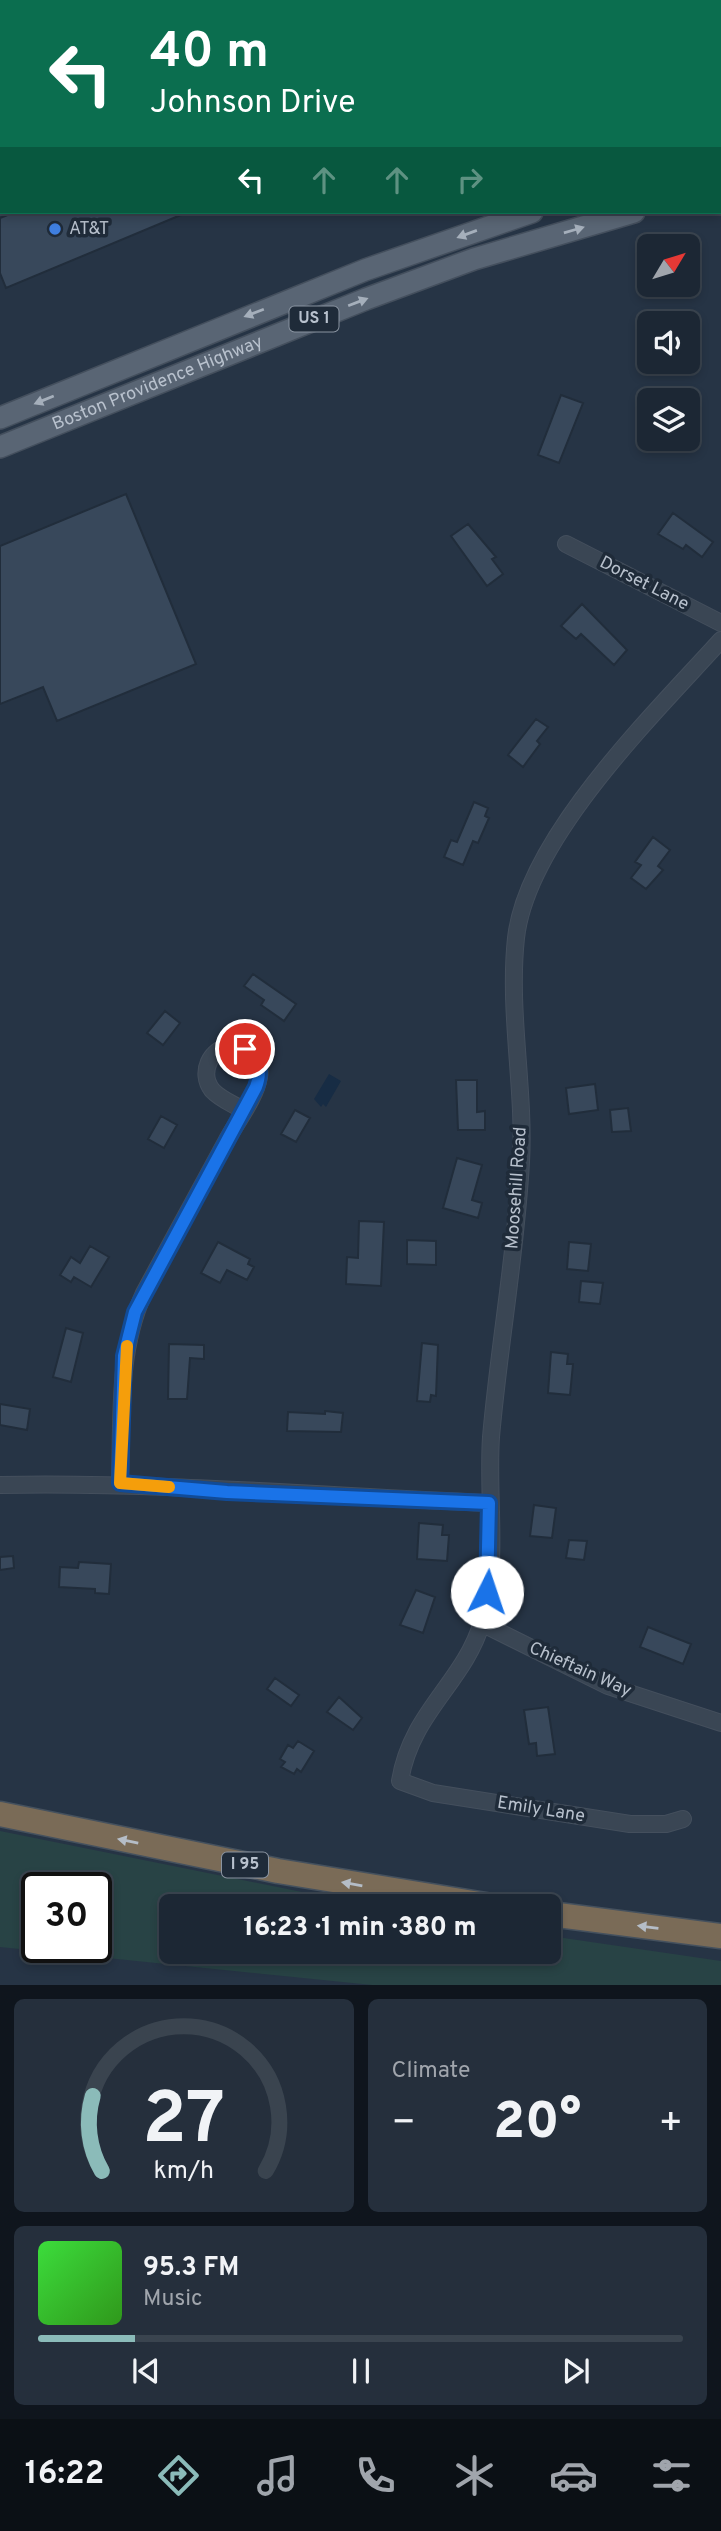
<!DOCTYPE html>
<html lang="en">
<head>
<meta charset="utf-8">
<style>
	body { margin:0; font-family:Overpass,sans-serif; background:#252f3c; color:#f1f3f6; height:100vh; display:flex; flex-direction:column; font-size:26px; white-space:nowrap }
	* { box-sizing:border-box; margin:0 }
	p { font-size:23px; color:#a0a5ac }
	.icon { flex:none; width:38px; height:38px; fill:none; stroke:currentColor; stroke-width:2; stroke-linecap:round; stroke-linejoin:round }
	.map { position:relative; height:1985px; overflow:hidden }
	.sheet { display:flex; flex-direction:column; gap:14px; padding:14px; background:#0f151d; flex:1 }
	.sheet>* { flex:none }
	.top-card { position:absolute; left:0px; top:0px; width:721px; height:214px; box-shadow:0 4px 10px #0003,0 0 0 2px #3a444f; background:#0b6e4f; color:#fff; overflow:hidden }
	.needle { width:46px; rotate:52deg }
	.tools { position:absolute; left:637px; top:234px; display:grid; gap:14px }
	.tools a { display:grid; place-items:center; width:63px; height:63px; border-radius:10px; background:#1c2734; box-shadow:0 4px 10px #0003,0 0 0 2px #3a444f; font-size:35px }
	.speed { position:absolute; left:21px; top:1872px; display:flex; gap:14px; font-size:35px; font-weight:700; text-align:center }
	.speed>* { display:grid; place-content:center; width:91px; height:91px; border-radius:50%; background:#1c2734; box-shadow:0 4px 10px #0003,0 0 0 2px #3a444f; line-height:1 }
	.speed .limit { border:4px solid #111; border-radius:10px; background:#fff; color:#111 }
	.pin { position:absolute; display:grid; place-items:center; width:60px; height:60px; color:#fff; margin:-30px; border:4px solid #fff; border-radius:50%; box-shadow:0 2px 7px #0007 }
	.me { position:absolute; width:77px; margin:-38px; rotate:4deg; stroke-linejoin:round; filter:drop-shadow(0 0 5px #0008) }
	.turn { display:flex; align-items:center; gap:24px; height:147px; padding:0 35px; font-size:32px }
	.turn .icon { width:91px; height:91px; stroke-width:2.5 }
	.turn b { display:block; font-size:49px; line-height:60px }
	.lanes { display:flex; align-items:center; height:66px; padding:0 35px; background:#0003; justify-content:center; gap:35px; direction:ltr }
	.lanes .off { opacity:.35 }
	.big { font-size:52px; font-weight:800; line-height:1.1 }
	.sheet .tile { flex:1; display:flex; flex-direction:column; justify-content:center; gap:10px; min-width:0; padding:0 24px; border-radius:10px; background:#252f3c }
	.sheet .dial { align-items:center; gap:0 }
	.dial svg { height:182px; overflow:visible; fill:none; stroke:#3a444f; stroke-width:7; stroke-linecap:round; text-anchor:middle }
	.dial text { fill:#f1f3f6; stroke:none }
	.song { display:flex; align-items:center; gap:21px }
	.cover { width:84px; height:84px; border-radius:10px; background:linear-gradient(135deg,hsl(120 70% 55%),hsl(110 70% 35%)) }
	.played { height:7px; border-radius:4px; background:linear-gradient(90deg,#8bbbb9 15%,#3a444f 15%) }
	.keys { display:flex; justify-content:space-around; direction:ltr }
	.heat { display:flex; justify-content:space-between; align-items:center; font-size:38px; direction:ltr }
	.sheet .tiles { flex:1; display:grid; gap:14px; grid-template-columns:1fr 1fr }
	.tile:last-child { grid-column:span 2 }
	.trip { position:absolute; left:159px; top:1894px; width:402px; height:70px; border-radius:10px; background:#1c2734; box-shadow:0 4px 10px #0003,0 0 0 2px #3a444f; font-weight:800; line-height:70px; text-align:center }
	.menu { display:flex; height:112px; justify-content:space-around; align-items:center; background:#0b1015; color:#a0a5ac }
	.menu .icon { width:49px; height:49px }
	.menu .active { color:#8bbbb9 }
	.menu b { font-size:32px; color:#f1f3f6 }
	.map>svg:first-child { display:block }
	.green { fill:#284345; fill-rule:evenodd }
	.water { fill:#172c44 }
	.building { fill:#38485b; stroke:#212d3b; stroke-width:2 }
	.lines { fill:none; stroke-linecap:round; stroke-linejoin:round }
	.minor-casing { stroke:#444f5d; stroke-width:18 }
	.major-casing { stroke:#444f5d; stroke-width:24 }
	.highway-casing { stroke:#45515e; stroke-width:27 }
	.minor { stroke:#3a4654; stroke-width:16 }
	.major { stroke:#596574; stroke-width:21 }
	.highway { stroke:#7a6b57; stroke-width:24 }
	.oneway { fill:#a5afbb }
	.oneway2 { fill:#b5bdc7 }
	.route-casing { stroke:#114b97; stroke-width:18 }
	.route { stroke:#1a73e8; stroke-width:12 }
	.slow { stroke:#f59e0b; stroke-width:12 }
	.shop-dot { fill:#3f7fe0; stroke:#1f2b39; stroke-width:2.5 }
	.labels { text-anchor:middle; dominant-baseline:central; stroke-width:7; stroke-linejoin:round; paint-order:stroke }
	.shield { fill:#1f2b39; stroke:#8a94a1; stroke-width:2 }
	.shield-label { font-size:16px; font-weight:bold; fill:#b8c1cd }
	.poi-label { font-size:18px; fill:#b8c1cd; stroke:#1f2b39; text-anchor:start }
	.street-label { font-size:18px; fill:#b8c1cd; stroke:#1f2b39 }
</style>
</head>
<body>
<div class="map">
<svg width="721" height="1985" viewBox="0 0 721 1985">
	<rect width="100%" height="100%" fill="#263445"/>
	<!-- green -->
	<path class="green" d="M0,1831L371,1906H172V1951H550V1936L721,1961V1985H372L0,1947ZM37,1888H96V1948H37Z"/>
	<!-- water -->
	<path class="water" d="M329,1074L341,1081L326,1107L323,1104L321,1107L314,1099Z"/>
	<!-- building -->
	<path class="building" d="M15,212H188L6,288L0,273V218Z
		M561,395L583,403L559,463L538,455Z
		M126,494L196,664L57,721L43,687L0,704V546Z
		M673,513L713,542L702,557L686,545L683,549L658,534Z
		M468,524L496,557L492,559L503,574L487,586L451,536Z
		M582,604L627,650L614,665L581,634L576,639L561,626Z
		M536,719L548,727L537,741L540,744L523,767L508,755Z
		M474,802L488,808L485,816L489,818L478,843L473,841L463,865L444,857L451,840L457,842Z
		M653,837L670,850L658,866L663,870L646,889L631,878L641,865L635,862Z
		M253,974L296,1004L284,1021L261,1005L264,1000L244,986Z
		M165,1011L180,1023L163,1045L147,1033Z
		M456,1080H477V1112L485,1111V1130H458Z
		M595,1084L598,1110L569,1114L566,1088Z
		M628,1108L631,1131L612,1132L610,1110Z
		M295,1110L310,1118L296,1142L281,1134Z
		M161,1116L177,1125L164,1148L148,1139Z
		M457,1158L482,1165L472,1200L482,1203L478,1218L443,1208Z
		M359,1221L384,1222L381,1286L346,1284L347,1257L358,1258Z
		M407,1240L436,1241V1265L407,1264Z
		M218,1242L250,1259L248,1264L254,1267L247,1280L227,1270L220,1283L201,1273Z
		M569,1242L591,1244L588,1271L567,1269Z
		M90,1246L109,1257L91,1287L74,1277L71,1282L60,1275L71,1257L80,1263Z
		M581,1281L603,1283L600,1304L579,1302Z
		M66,1328L83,1333L71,1382L53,1377Z
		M422,1343L438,1345L436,1396L431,1395L430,1402L417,1401Z
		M169,1344L204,1345V1359L190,1358L187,1399H168Z
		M551,1352L568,1354L567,1364H573L570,1395L548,1393Z
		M0,1404L30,1409L27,1430L0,1425Z
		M325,1411L343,1413L341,1432L287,1431L288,1412L325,1414Z
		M534,1505L556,1508L552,1538L530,1536Z
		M419,1523L443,1525L442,1535H449L447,1561L417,1559Z
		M569,1540L587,1541L584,1560L566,1558Z
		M13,1556L14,1568L0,1570V1557Z
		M79,1562L111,1564L109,1594L95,1593V1589L59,1587L60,1567L78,1568Z
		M416,1590L435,1597L423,1633L400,1625Z
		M648,1627L691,1644L683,1664L640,1647Z
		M275,1678L299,1695L291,1706L267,1689Z
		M339,1697L362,1718L353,1730L327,1712Z
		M548,1707L555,1754L537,1756L536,1743L529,1744L524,1710Z
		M298,1741L314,1751L301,1772L297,1769L294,1774L281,1767L285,1762L280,1759L288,1745L293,1748Z"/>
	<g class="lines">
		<defs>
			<path id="minor" d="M183,0L188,2
				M538,2L551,0
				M566,544L721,623
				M120,1483C122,1419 117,1352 144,1293C172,1241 200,1190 228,1138C238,1120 256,1097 259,1077C262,1060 247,1044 231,1046C210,1048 199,1073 212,1090C220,1099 233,1104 243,1110
				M0,1485C163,1482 326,1496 489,1503
				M481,1623L608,1686L721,1723
				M683,1819L666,1824H630L433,1793L400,1781C411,1712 464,1683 482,1622C499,1563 487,1497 491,1437C499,1345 516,1254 521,1162C525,1088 508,1012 516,938C527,838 654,714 721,640"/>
			<g id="major">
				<path d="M719,160L721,159"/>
				<path d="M719,188H721"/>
				<path d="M0,418L365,270L532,212"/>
				<path id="s1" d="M0,447L366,299L474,259L634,212"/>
			</g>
			<path id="highway" d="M0,1814L278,1871L492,1906
				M550,1914L721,1936"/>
		</defs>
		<!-- minor casing -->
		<use href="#minor" class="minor-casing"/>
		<!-- major casing -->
		<use href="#major" class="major-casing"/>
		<!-- highway casing -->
		<use href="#highway" class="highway-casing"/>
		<!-- minor -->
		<use href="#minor" class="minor"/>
		<!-- major -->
		<use href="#major" class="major"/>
		<!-- highway -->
		<use href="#highway" class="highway"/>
	</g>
	<!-- one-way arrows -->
	<defs><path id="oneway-solid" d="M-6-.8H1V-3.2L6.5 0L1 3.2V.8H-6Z" transform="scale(1.75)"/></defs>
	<g class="oneway">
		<use href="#oneway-solid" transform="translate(574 230) rotate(-16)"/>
		<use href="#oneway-solid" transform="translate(467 234) rotate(160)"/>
		<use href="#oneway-solid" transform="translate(358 302) rotate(-21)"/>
		<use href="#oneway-solid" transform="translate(254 313) rotate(159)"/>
		<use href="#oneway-solid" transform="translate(44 400) rotate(158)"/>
	</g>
	<g class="oneway2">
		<use href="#oneway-solid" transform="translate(128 1841) rotate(-168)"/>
		<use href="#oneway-solid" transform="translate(352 1884) rotate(-170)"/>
		<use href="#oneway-solid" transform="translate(648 1927) rotate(-173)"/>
	</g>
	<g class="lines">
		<defs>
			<path id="route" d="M245,1049C259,1059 262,1071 256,1087L135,1312L124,1356L120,1483L227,1492L489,1503L487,1592"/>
		</defs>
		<!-- route casing -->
		<use href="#route" class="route-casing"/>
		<!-- route -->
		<use href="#route" class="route"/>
		<!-- slow -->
		<path class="slow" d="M127,1346L120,1483L169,1487"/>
	</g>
	<!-- markers -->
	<circle class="shop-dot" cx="55" cy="229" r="7"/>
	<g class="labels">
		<!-- shield labels -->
		<g class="shield">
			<rect x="289.5" y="306.5" width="49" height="25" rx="5"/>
			<rect x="222" y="1852.5" width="46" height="25" rx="5"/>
		</g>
		<g class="shield-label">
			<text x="314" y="319">US 1</text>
			<text x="245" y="1865">I 95</text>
		</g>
		<!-- poi labels -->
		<g class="poi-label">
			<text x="69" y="229">AT&amp;T</text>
		</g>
		<!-- street labels -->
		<g class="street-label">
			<text stroke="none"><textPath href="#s1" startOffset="170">Boston Providence Highway</textPath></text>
			<text transform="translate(644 584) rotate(27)">Dorset Lane</text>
			<text transform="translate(517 1188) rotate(-86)">Moosehill Road</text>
			<text transform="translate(580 1670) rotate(24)">Chieftain Way</text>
			<text transform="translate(541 1810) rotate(9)">Emily Lane</text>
		</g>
	</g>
</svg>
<div class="tools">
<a><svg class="needle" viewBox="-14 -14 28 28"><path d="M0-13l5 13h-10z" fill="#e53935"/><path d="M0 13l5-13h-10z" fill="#a0a5ac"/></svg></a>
<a><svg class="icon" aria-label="sound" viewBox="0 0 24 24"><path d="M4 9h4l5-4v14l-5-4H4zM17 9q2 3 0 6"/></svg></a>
<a><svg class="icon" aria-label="layers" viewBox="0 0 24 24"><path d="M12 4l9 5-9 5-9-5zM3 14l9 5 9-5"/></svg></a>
</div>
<div class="speed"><div class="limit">30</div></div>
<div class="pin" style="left:245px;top:1049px;background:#d93025"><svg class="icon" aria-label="arrive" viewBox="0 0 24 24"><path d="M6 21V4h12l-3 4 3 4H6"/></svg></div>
<svg class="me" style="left:487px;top:1592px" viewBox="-20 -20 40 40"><circle r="19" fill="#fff"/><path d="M0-13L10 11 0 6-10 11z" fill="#1a73e8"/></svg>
<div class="trip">16:23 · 1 min · 380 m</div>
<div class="top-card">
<div class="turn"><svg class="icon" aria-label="left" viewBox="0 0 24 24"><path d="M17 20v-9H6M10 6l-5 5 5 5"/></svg><div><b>40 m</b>Johnson Drive</div></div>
<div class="lanes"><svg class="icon" aria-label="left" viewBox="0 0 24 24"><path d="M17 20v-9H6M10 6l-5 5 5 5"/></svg><svg class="icon off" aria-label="ahead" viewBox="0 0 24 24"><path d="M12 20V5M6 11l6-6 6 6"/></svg><svg class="icon off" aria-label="ahead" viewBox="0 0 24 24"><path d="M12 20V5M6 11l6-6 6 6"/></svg><svg class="icon off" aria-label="right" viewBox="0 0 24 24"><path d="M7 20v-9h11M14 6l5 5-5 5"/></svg></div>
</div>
</div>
<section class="sheet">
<div class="tiles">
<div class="tile dial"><svg viewBox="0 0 100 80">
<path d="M14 69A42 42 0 1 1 86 69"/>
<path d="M14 69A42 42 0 0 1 10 36" stroke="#8bbbb9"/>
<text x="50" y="56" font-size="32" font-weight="700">27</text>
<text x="50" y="72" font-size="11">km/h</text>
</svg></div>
<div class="tile"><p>Climate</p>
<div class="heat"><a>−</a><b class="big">20°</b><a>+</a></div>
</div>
<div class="tile">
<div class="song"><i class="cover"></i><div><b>95.3 FM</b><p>Music</p></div></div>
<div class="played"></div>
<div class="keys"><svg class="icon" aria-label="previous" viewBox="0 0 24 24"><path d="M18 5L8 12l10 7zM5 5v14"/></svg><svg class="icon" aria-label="pause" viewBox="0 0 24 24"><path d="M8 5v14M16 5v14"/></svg><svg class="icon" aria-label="next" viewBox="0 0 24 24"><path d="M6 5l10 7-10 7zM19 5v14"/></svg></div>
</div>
</div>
</section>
<nav class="menu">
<b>16:22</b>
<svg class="icon active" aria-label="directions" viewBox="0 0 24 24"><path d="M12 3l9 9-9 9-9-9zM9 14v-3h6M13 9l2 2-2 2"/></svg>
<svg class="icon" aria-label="music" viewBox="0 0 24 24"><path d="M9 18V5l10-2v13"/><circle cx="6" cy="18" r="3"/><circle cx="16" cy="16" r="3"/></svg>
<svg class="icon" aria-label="phone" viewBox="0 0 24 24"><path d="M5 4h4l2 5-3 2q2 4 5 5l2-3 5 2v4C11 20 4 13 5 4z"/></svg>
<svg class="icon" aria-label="climate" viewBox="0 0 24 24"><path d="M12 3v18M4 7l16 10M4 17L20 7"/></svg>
<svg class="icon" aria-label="car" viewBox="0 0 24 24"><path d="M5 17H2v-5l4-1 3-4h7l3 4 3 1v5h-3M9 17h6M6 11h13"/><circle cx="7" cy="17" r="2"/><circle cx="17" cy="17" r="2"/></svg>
<svg class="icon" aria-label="filters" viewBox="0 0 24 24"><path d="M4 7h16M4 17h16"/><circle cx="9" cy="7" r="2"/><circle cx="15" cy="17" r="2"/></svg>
</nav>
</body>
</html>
